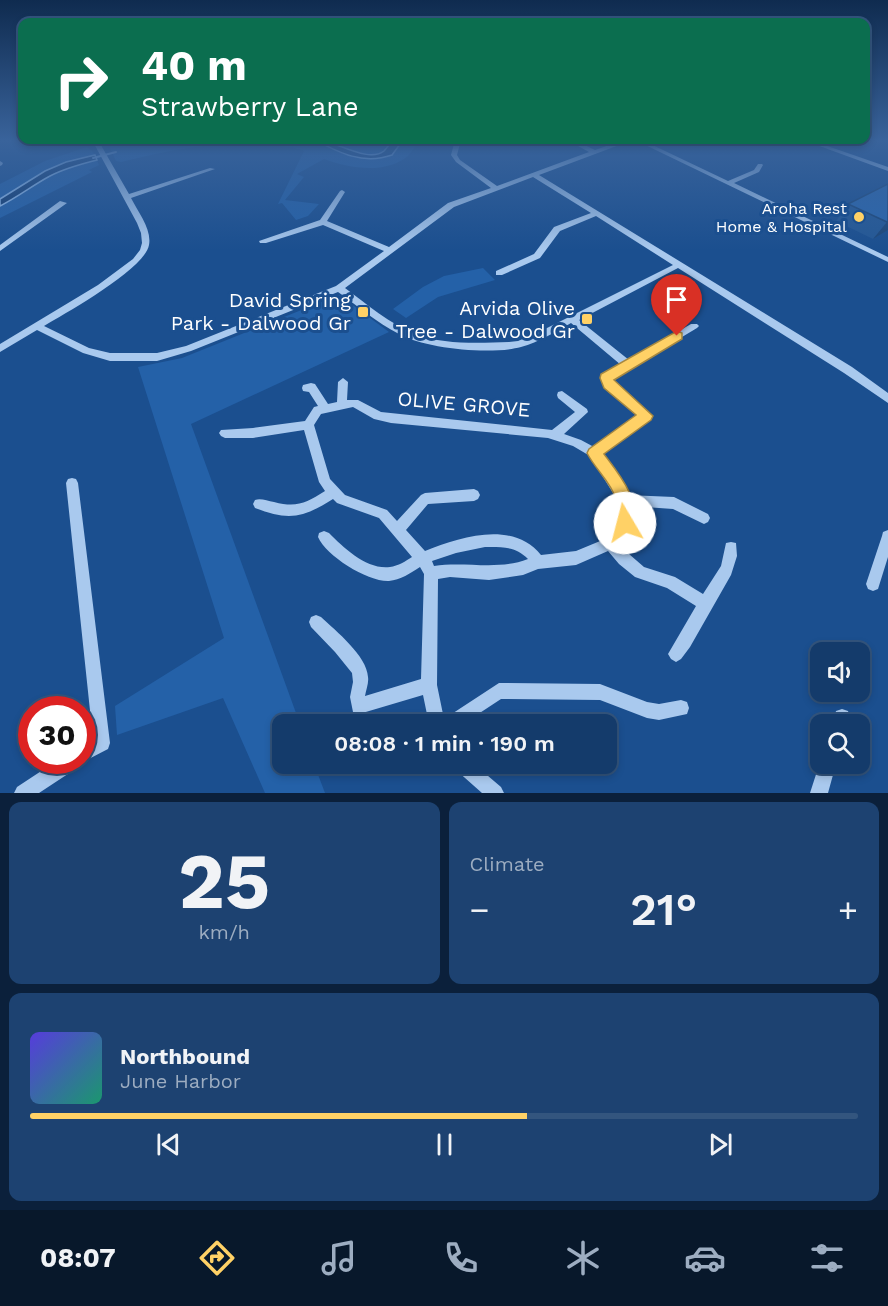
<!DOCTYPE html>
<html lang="en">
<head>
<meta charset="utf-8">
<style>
	body { margin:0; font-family:"Work Sans",sans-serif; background:#1d4271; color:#f1f3f6; height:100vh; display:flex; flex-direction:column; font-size:22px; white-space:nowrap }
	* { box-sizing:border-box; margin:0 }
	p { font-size:20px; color:#9dadc1 }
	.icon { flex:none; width:33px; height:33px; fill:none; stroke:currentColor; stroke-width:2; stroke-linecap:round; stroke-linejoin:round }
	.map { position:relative; height:793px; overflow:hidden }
	.sheet { display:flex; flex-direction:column; gap:9px; padding:9px; background:#0b203b; flex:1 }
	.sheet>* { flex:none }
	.guide { position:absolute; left:18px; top:18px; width:852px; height:126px; border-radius:12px; box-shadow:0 3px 9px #0003,0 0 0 2px #33557e; background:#0b6e4f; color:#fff; overflow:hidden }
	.fabs { position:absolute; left:810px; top:642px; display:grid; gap:12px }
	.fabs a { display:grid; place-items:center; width:60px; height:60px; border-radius:12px; background:#143b6b; box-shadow:0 3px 9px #0003,0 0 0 2px #33557e; font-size:30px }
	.speed { position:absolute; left:18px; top:696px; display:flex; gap:12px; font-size:30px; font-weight:700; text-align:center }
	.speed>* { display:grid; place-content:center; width:78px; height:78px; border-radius:50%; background:#143b6b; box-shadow:0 3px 9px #0003,0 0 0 2px #33557e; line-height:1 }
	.speed .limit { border:9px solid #d22; background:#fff; color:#111 }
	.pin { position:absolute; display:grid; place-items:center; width:51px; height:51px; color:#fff; margin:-62px -26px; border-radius:50% 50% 50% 0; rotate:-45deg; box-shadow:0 0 6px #0007 }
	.pin .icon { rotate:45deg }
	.me { position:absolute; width:66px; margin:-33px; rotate:352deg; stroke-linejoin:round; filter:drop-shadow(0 0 4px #0008) }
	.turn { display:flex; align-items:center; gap:21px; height:126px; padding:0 24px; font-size:27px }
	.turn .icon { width:78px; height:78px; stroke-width:2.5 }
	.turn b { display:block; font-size:42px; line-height:51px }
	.big { font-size:45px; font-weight:600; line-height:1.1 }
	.sheet .widget { flex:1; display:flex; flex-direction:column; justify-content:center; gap:9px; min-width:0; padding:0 21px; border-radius:12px; background:#1d4271 }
	.sheet .dial { align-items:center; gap:0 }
	.dial b { font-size:78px; line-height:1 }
	.song { display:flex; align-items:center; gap:18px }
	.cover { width:72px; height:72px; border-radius:9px; background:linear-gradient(135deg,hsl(250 70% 55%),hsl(160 70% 35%)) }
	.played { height:6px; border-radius:3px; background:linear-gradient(90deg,#ffd166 60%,#33557e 60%) }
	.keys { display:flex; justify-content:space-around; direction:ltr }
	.heat { display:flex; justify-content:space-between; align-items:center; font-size:33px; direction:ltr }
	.sheet .tiles { flex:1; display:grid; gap:9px; grid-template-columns:1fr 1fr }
	.widget:last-child { grid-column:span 2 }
	.trip { position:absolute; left:272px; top:714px; width:345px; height:60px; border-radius:12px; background:#143b6b; box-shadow:0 3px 9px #0003,0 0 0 2px #33557e; font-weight:600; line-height:60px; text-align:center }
	.menu { display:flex; height:96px; justify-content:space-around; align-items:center; background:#08182b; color:#9dadc1 }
	.menu .icon { width:42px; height:42px }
	.menu .on { color:#ffd166 }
	.menu b { font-size:27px; color:#f1f3f6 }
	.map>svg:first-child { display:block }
	.green { fill:#2461a8 }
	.water { fill:#123a6d; stroke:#9cc4f0; stroke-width:1.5 }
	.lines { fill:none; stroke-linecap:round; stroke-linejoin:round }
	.stream { stroke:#9cc4f0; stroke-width:2 }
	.minor { fill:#a9c9ee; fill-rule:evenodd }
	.wall { fill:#245895 }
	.shaded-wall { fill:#1d4779 }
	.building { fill:#2a66ad; stroke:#1d4779; stroke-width:1.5 }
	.route { fill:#ffd166; stroke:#a68842; stroke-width:1.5 }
	.poi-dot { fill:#ffd166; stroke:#1b4f8f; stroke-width:2 }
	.labels { text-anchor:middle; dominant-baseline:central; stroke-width:6; stroke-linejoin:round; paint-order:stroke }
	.far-poi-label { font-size:16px; fill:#fff; stroke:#1b4f8f; text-anchor:end }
	.poi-label { font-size:20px; fill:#fff; stroke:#1b4f8f; text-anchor:end }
	.street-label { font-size:20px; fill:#fff; stroke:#1b4f8f }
</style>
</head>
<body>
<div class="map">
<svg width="888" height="793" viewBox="0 0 888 793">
	<rect width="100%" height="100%" fill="#1b4f8f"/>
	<!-- green -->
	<path class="green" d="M129,140H419C416,144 412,152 408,156C385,175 348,168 324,159L297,174L304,177L285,200L319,204L308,216L296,220L282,203L278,204L304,151C292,146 280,146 267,145C216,140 170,150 121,162L116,161L110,148L111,144Z
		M87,147L93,152L99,165L89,170L92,172L0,218V184L45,161Z
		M483,268L495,280L438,297L406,318L393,309L423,287L444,276Z
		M339,295L389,332L191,424L300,724H282V764H314L325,793H265L223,698L117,735L115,706L224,638L138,367L182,358Z"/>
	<!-- water -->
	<path class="water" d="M315,140C334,139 367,164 384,151C387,148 390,143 393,140H403L392,155C363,165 340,153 315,140Z
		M95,155L97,160C81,164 65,168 50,176C33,185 18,197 0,206V199L45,171L66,162Z"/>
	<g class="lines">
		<!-- stream -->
		<path class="stream" d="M93,158L116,152"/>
		<!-- minor -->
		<path class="minor" d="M92,140H98L129,194L210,168L215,169L131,198C138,212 152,229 149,245C145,269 66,313 44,326L89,348L110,353H157L186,346L336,286L384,251L323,225L266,243H260L259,241L320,220L340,191L342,190L345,192L327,221L389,247L448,203L491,188L456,162L451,155L455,140H461L457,155L460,160L497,186L589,152L567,140H574L595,150L624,140H631L630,141L539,175L852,367L888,393V403L844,373L678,268L579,320L629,360L691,324H697L699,326L697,328L612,379L651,416L650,419L601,454L627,495L674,497L708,514L710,518L708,522L704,524L673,509L631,506C633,521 629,533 619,543L629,554L644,567L675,577L703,594L721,566L726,543L731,542L736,543L737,556L731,575L690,647L681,659L676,662L671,659L668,654L696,606L667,588L635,577L619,564L608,551L576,565L538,569L523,575L489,580L450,577L438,579L437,685L444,719L499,683L600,684L647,702L659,704L681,700L687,702L689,708L687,714L659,720L647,718L600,700L501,699L463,724H429L423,695L359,714L353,712L350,697L353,682L352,673L335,652L311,627L309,622L311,617L316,615L321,617C336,631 367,656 368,677C369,683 366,690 365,696L421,679L424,574L420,567C411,573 400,580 389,581C368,582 326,556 318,537L319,533L324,531L329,533C344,548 367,570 390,567C398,566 406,561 412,557L379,518L337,503L333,499C303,518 289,521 255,508L253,504L255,500C261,498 267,501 274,502C297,508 306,503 325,491L319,482L304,430L253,438H225L221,436L219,433L221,430L253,428L305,421L314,407L318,406L309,392L303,391L302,388L303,385L311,383L315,384L328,404L337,402L338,382L343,378L348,382L347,400H358L381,412L552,430L575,412L558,398L557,395L558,392L562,391L587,409L588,412L564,434L581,440L594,447L638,416L605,387L601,378L602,375L621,365L571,323C555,332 539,342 521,347C491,355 426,349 399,334C377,323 358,306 338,292L191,351L157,361H110L83,353L37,330L0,352V344L98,285L133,259L140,250L142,243L141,233L137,223ZM533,177L591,213L554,227L534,254L496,271V275H502L540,258L560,231L596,216L673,265L539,332L518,341L509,342C480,343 443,345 416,334C389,324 367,304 345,288L454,207ZM353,407L374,419L391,423L548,438L573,446L590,456L618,501L620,517L616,528L605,539L576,551L541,555C513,520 460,537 425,551L406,530L428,504L474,501L478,499L480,495L478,491L474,489L425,493L421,495L397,521L387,510L345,495L330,479L314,425L321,414ZM485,547C501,547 516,546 528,559C498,571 465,561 434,566L432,561L456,553Z
			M635,140H642L728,181L754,170L758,164H762L763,165L759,172L734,183L888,257V262Z
			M803,140H810L888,167V171Z
			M0,161L3,163L2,165L0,166Z
			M60,201L67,203L0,251V245Z
			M72,478L76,479L78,483L110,743L108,749L81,763L80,766L39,793H14L17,787L58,760H82V745L93,739L66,483L68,479Z
			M888,530V557L878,589L873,591L868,589L866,584L882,536L883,532Z
			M842,709L848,711L850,717L848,724H832L836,711Z
			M820,762V764H836L828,793H810Z
			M454,764H474L501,787L504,793H482L456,770Z"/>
	</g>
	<!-- wall -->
	<path class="wall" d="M888,184V230L873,239L836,221L848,204Z"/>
	<!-- shaded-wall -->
	<path class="shaded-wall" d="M888,221V230L873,239L887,222Z"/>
	<!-- building -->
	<path class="building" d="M888,184V221L887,222L848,204Z"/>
	<!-- sky -->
	<linearGradient id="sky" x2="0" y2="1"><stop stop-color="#0f2b4f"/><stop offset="0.56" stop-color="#39639b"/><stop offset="1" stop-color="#39639b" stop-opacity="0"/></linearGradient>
	<rect width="888" height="250" fill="url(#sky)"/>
	<!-- route -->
	<path class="route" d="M677,331L682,333V339L614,380L653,416L651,420L604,454C619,474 643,502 631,529L625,531L620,529C615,519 619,509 616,499C611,482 595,469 587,453L589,449L636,415L604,388L600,378L601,374Z"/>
	<!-- markers -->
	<g class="poi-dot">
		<circle cx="859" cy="217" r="6"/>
		<rect x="357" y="306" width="12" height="12" rx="3"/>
		<rect x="581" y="313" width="12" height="12" rx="3"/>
	</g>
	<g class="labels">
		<!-- far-poi labels -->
		<g class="far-poi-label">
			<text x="847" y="208">Aroha Rest<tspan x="847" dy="18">Home &amp; Hospital</tspan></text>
		</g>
		<!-- poi labels -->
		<g class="poi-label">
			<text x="351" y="300">David Spring<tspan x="351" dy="23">Park - Dalwood Gr</tspan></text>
			<text x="575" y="308">Arvida Olive<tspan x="575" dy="23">Tree - Dalwood Gr</tspan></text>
		</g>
		<!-- street labels -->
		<g class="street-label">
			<text transform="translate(464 404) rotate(5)">OLIVE GROVE</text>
		</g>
	</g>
</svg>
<div class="fabs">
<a><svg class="icon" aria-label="sound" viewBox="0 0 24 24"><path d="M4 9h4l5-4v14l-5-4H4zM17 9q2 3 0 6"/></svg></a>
<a><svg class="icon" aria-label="search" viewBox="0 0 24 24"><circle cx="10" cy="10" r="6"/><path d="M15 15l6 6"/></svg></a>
</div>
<div class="speed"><div class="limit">30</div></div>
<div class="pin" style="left:677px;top:336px;background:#d93025"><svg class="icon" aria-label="arrive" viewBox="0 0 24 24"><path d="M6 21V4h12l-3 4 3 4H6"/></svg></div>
<svg class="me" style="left:625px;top:523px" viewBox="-20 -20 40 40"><circle r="19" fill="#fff"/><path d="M0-13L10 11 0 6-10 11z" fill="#ffd166"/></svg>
<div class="trip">08:08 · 1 min · 190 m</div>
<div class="guide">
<div class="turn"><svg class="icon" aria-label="right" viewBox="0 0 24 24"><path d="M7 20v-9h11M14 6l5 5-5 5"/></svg><div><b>40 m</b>Strawberry Lane</div></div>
</div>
</div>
<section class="sheet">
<div class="tiles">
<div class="widget dial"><b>25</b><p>km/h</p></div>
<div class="widget"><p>Climate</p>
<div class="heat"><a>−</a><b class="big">21°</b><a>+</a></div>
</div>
<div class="widget">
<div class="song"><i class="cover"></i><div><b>Northbound</b><p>June Harbor</p></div></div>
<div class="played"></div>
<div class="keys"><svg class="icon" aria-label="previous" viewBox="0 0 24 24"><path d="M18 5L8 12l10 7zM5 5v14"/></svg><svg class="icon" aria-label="pause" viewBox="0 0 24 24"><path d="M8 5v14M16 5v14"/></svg><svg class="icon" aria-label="next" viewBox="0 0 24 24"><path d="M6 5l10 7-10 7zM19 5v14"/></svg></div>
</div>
</div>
</section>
<nav class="menu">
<b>08:07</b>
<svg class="icon on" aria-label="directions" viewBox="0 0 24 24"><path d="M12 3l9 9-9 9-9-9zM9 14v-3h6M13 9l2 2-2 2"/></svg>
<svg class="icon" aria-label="music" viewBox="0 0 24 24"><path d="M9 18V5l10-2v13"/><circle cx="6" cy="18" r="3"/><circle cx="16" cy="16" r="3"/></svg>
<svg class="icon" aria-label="phone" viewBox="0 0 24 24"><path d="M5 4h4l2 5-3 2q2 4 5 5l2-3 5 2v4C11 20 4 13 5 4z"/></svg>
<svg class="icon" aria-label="climate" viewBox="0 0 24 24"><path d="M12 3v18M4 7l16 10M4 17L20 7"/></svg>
<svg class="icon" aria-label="car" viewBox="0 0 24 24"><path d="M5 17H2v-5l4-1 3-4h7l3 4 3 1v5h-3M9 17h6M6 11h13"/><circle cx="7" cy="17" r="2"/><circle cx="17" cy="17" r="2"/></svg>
<svg class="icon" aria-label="filters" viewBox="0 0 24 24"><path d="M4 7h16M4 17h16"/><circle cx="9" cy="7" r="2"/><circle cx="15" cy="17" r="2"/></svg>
</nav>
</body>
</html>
